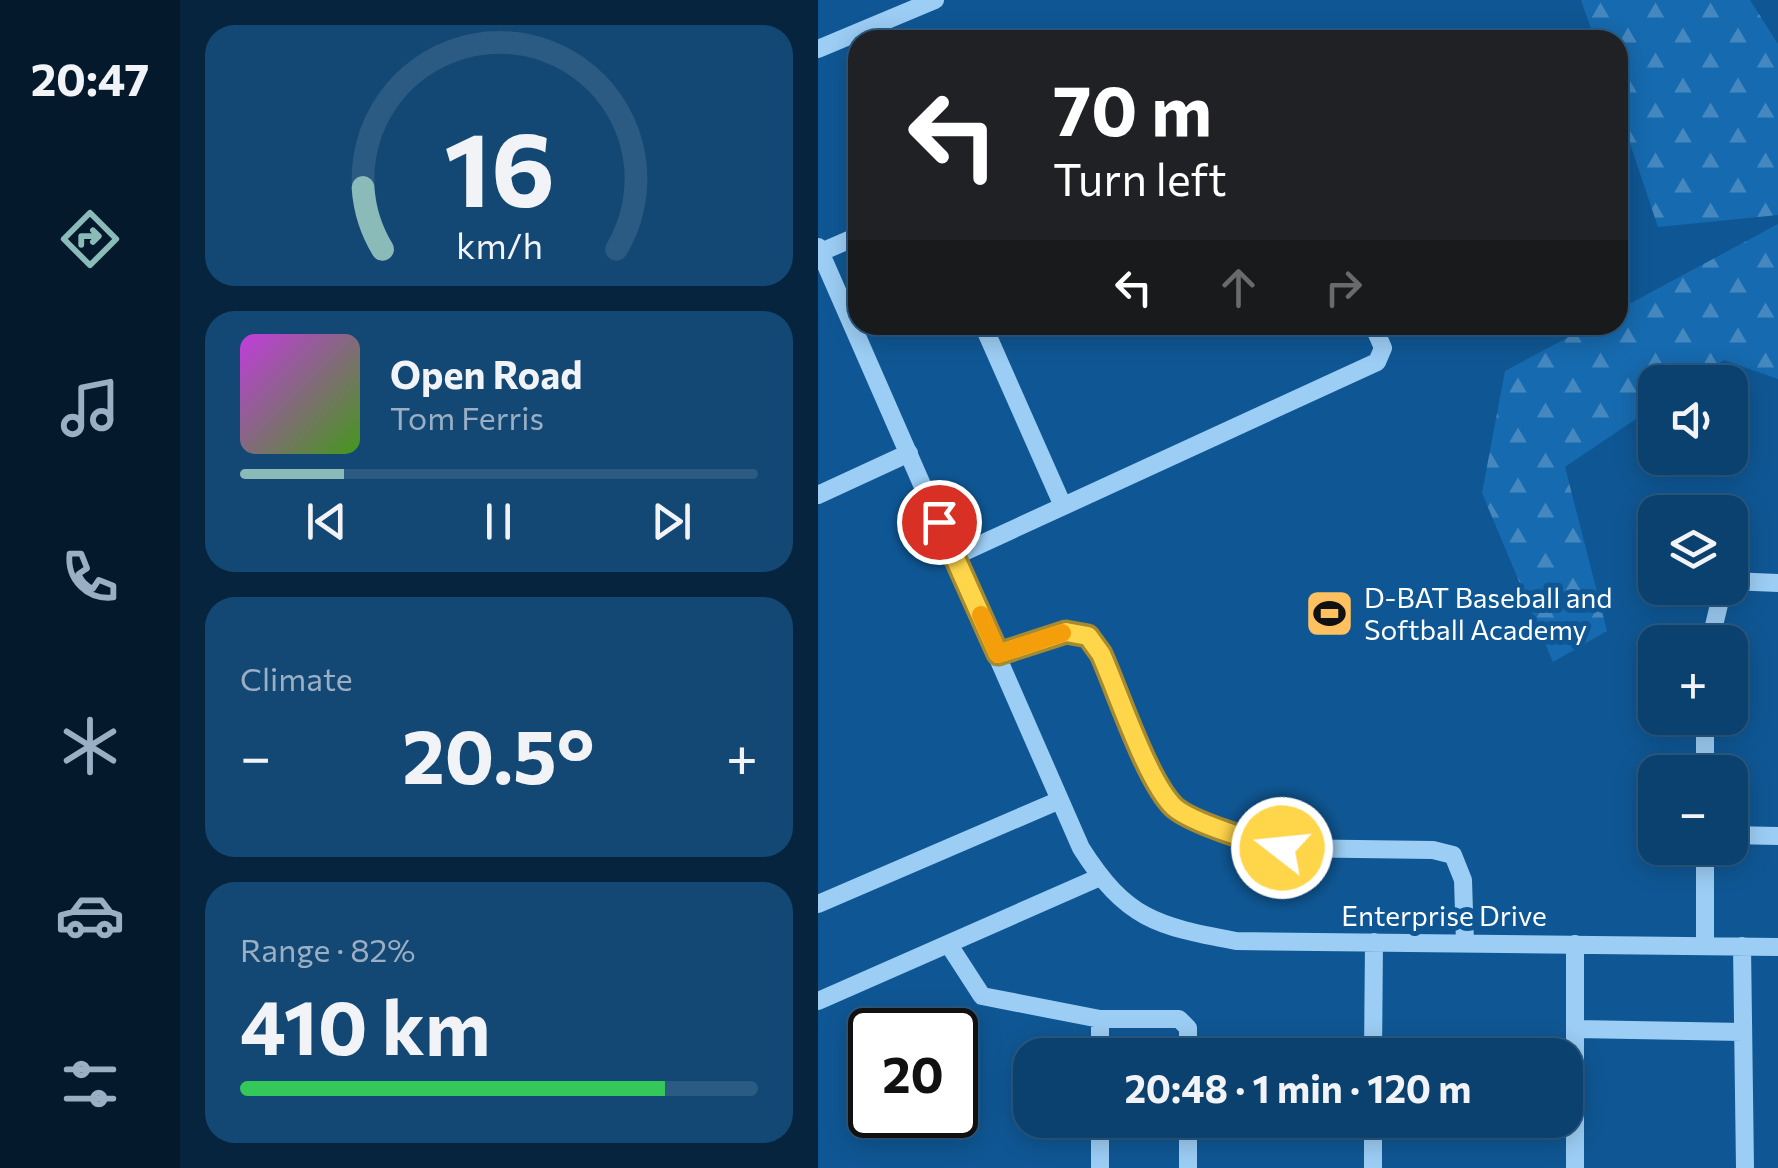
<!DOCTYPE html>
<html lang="en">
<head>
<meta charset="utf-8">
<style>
	body { margin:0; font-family:Commissioner,sans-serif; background:#144874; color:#f1f3f6; height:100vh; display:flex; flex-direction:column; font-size:38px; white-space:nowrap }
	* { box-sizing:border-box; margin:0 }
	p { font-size:32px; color:#9aafc3 }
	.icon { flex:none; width:55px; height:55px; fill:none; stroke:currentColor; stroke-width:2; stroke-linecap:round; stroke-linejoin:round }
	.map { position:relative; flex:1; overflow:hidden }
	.details { display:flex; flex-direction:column; gap:25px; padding:25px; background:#06243d; width:638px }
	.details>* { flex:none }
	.top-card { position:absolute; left:30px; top:30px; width:780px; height:305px; border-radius:30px; box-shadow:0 5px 25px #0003,0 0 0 2px #2b5a82; background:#202124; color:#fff; overflow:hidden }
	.controls { position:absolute; left:820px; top:365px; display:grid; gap:20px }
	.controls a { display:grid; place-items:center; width:110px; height:110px; border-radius:20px; background:#0b416f; box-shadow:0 5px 25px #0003,0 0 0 2px #2b5a82; font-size:50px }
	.speed { position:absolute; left:30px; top:1008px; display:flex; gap:20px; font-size:50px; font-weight:700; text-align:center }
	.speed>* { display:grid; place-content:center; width:130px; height:130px; border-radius:50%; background:#0b416f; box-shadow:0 5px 25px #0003,0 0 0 2px #2b5a82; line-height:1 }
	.speed .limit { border:5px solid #111; border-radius:15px; background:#fff; color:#111 }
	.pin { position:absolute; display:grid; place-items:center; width:85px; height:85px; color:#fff; margin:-42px; border:5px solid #fff; border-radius:50%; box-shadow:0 2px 10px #0007 }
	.me { position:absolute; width:110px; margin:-55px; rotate:286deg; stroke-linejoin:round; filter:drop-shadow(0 0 8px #0008) }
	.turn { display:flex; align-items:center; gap:35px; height:210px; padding:0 40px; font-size:45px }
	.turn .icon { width:130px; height:130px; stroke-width:2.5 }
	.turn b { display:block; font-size:70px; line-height:85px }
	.lanes { display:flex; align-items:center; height:95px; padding:0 40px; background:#0003; justify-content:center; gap:50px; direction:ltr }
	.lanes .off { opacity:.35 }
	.big { font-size:75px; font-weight:700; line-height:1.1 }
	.details .widget { flex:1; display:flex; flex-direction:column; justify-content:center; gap:15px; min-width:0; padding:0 35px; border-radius:30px; background:#144874 }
	.details .dial { align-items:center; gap:0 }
	.dial svg { height:260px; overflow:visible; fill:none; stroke:#2b5a82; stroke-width:7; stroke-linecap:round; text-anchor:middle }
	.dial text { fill:#f1f3f6; stroke:none }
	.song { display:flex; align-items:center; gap:30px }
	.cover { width:120px; height:120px; border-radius:15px; background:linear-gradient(135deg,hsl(290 70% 55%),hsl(100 70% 35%)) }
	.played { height:10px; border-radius:5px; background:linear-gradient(90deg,#8bbbb9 20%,#2b5a82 20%) }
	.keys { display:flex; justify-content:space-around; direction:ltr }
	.heat { display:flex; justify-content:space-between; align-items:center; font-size:55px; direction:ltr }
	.charge { height:15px; border-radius:8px; background:linear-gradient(90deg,#34c759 82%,#2b5a82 0) }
	.trip { position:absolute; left:195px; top:1038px; width:570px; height:100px; border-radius:30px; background:#0b416f; box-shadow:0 5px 25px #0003,0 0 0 2px #2b5a82; font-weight:700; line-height:100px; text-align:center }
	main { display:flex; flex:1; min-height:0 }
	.tabs { display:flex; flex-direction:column; width:180px; justify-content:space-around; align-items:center; background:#041a2c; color:#9aafc3 }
	.tabs .icon { width:70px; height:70px }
	.tabs .selected { color:#8bbbb9 }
	.tabs b { font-size:45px; color:#f1f3f6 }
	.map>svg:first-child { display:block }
	.forest { fill:url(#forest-firs) }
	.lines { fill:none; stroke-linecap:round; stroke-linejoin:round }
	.minor { stroke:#9ccdf4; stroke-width:18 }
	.route-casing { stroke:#a68a30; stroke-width:25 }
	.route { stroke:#ffd54a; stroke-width:18 }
	.slow { stroke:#f59e0b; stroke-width:18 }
	.labels { text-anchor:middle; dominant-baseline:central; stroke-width:10; stroke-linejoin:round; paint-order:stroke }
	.poi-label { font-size:28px; fill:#fff; stroke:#0f5794; text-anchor:start }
	.street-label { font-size:28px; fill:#fff; stroke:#0f5794 }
</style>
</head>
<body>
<main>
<nav class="tabs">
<b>20:47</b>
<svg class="icon selected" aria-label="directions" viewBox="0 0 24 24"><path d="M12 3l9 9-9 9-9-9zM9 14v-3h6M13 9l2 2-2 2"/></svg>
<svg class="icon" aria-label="music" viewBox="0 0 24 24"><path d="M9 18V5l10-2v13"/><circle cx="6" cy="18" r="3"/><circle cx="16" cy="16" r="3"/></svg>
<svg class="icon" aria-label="phone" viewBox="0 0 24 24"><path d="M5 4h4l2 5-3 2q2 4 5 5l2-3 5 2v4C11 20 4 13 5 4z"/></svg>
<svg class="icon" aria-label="climate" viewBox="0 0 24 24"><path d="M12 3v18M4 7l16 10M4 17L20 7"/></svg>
<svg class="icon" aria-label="car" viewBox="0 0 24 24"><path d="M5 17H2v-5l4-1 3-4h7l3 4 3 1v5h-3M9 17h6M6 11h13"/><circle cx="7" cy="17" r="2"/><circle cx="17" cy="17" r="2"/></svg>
<svg class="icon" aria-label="filters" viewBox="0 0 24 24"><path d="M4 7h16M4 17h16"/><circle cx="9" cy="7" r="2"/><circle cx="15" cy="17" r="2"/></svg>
</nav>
<section class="details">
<div class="widget dial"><svg viewBox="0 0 100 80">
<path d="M14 69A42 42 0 1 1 86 69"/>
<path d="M14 69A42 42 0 0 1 8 50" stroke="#8bbbb9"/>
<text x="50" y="56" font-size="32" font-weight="700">16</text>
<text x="50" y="72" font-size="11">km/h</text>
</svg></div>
<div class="widget">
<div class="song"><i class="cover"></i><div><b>Open Road</b><p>Tom Ferris</p></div></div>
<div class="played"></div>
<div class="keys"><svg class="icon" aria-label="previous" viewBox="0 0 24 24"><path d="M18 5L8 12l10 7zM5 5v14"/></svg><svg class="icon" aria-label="pause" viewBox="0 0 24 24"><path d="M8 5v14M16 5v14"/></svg><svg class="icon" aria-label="next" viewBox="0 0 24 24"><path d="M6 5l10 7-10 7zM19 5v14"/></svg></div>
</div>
<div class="widget"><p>Climate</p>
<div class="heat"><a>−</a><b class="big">20.5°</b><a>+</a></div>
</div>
<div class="widget"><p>Range · 82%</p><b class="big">410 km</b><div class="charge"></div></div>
</section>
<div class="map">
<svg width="961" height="1168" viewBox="0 0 961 1168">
	<defs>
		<pattern id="forest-firs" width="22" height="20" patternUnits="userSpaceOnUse" patternTransform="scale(2.5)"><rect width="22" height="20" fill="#166aaf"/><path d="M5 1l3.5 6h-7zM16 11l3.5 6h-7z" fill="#4588bf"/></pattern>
	</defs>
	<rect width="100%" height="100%" fill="#0f5794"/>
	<!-- forest -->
	<path class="forest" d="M763,0H932L960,44V215L840,227L800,108V40H777Z
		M960,224V379L906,360L872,382H838L837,406L747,467L789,631L735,662L664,493L687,371L773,325H800V310Z"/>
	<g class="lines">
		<!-- minor -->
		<path class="minor" d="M0,49L117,0
			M0,247L263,848C308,919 338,926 418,941L961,947
			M3,252L40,236
			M165,325L245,506
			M0,495L91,453
			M137,556L559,362L565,348L555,325
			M912,581L961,583
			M892,642L905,588
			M180,654L249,632L270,636L283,654L341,790L360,810L439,843L464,848L615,850L635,855L645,880L647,943
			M887,718V772
			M912,835L961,836
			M0,904L242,800
			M131,945L164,996L282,1019H361L370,1028V1055
			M887,946V848
			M924,946L927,1168
			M0,1001L282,877
			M282,1019V1055
			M759,1029L925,1032
			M555,1055L556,942
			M282,1120V1168
			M555,1120V1168
			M370,1168V1120
			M757,1168V944"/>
	</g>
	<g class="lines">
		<defs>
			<path id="route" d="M121,522L180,654L248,632L270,636L283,654C300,692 329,781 356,807C374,823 440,843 464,848"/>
		</defs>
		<!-- route casing -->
		<use href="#route" class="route-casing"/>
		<!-- route -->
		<use href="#route" class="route"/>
		<!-- slow -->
		<path class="slow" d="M163,615L180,654L244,633"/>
	</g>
	<!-- icons -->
	<defs>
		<symbol id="stadium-square" viewBox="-11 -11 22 22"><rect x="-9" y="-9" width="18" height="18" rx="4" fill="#ffc15f" stroke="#0f5794"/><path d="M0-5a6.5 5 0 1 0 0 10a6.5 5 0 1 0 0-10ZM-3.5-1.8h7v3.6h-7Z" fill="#111"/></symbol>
	</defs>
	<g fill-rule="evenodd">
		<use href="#stadium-square" x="484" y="586" width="55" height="55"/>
	</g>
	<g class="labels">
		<!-- poi labels -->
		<g class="poi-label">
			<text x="546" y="597">D-BAT Baseball and<tspan x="546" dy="32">Softball Academy</tspan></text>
		</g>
		<!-- street labels -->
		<g class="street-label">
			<text x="626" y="915">Enterprise Drive</text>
		</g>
	</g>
</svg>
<div class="controls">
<a><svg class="icon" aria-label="sound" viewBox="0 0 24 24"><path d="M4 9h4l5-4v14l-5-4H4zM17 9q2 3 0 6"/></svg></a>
<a><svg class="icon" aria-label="layers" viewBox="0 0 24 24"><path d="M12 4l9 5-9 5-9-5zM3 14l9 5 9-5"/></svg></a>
<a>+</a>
<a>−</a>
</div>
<div class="speed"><div class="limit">20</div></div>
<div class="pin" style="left:121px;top:522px;background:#d93025"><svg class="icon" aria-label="arrive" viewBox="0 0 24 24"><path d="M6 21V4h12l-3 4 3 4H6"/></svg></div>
<svg class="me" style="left:464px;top:848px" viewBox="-20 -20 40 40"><circle r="17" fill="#ffd54a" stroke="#fff" stroke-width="3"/><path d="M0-11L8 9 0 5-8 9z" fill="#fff"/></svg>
<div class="trip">20:48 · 1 min · 120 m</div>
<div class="top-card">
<div class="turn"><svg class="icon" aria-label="left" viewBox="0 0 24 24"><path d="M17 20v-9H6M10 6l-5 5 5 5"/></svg><div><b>70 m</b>Turn left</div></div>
<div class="lanes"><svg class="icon" aria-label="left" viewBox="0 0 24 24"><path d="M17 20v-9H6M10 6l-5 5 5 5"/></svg><svg class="icon off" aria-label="ahead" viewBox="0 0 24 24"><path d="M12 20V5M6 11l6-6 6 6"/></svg><svg class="icon off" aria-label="right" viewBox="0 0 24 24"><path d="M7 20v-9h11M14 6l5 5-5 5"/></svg></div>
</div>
</div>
</main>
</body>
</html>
